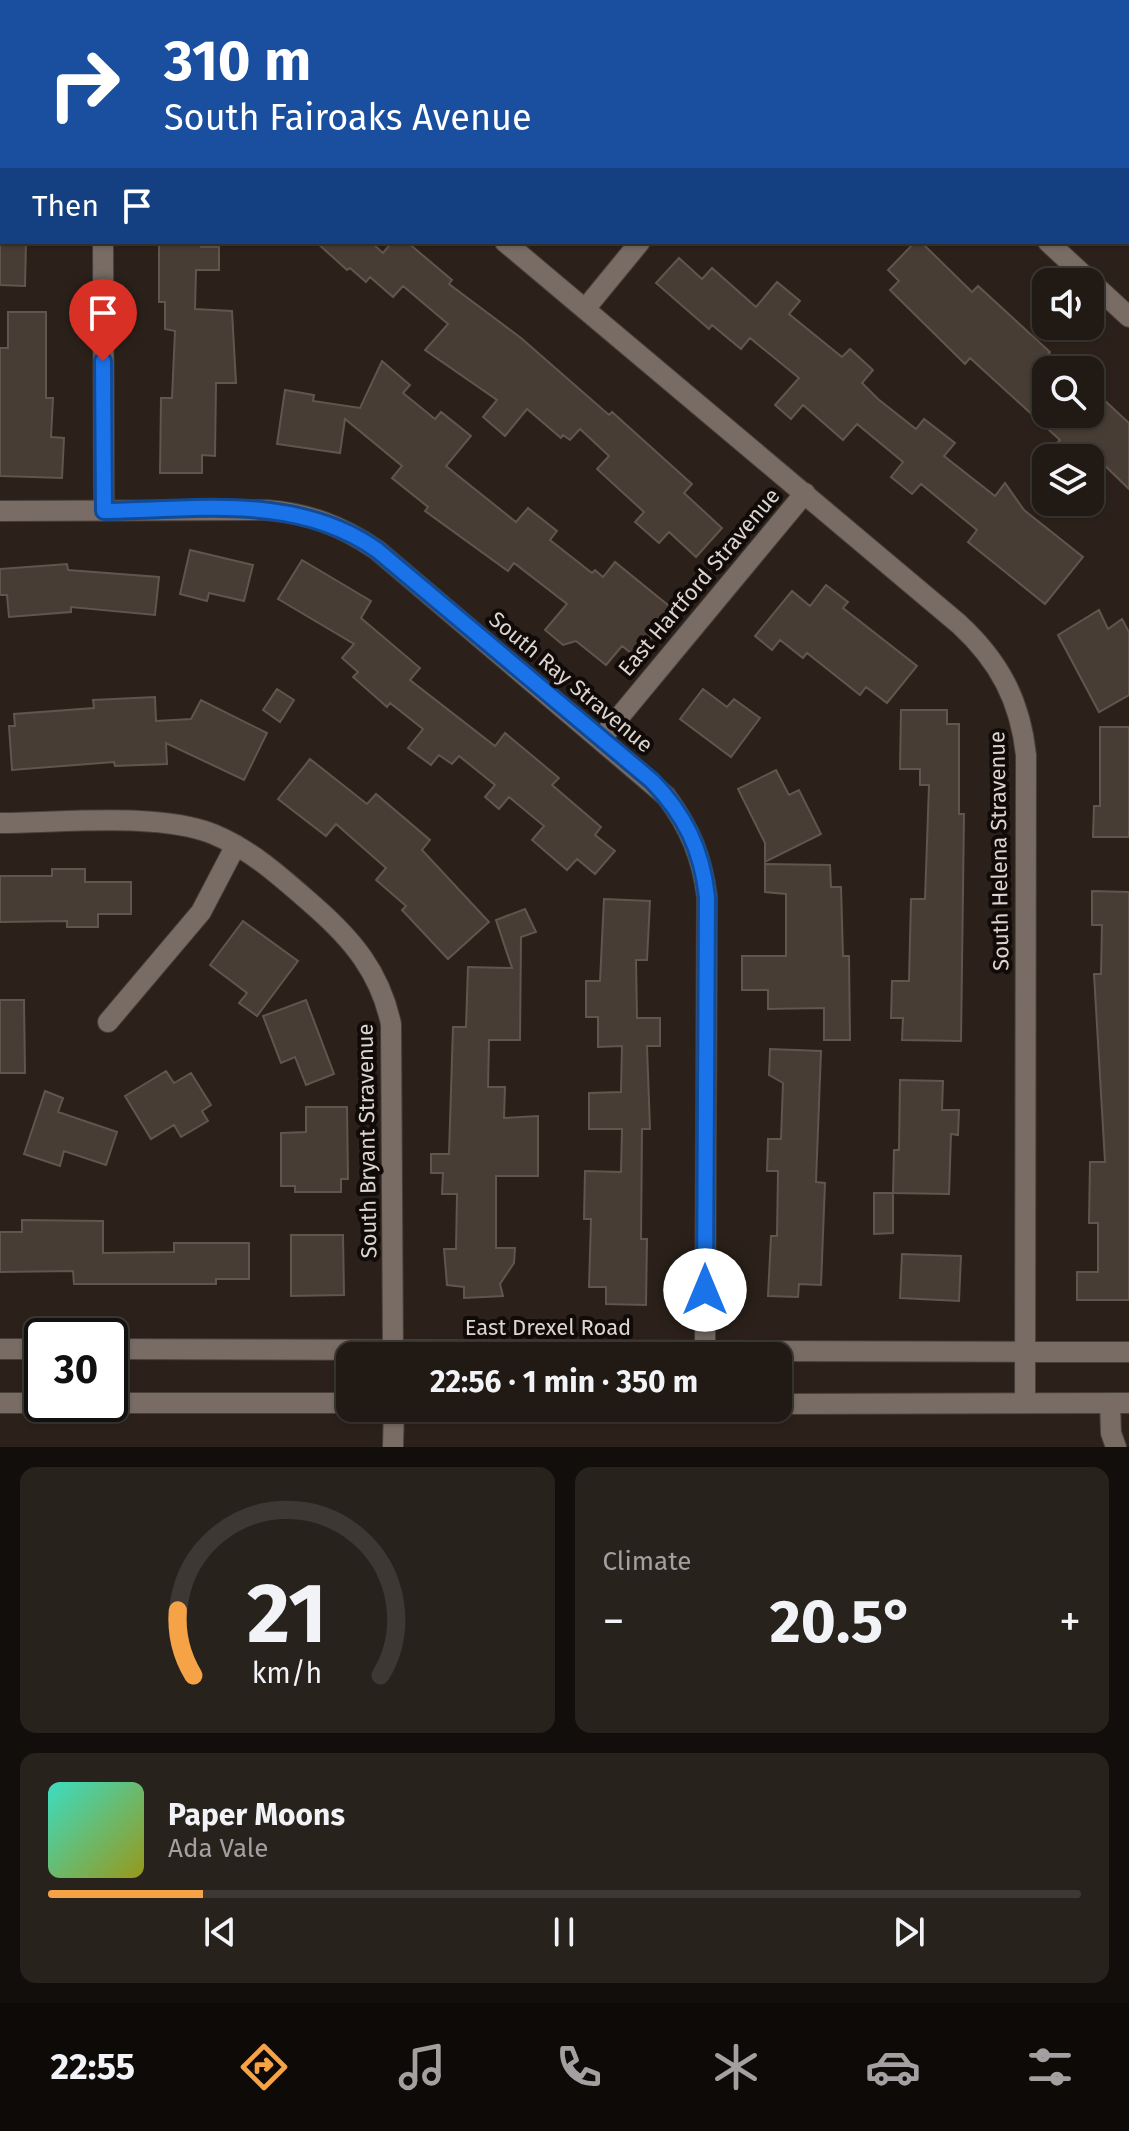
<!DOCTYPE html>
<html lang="en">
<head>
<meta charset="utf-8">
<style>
	body { margin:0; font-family:"Fira Sans",sans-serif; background:#28221d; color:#f1f3f6; height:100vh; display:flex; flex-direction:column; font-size:30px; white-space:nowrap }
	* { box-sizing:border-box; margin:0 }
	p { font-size:26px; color:#a2a0a0 }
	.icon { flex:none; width:44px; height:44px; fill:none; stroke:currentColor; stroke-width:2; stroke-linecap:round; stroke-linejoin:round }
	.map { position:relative; height:1447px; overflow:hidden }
	.panel { display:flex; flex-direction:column; gap:20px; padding:20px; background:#120e0b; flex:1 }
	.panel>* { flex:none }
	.hud { position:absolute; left:0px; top:0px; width:1130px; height:244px; box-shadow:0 2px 6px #0004,0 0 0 2px #3d3834; background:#1a4fa0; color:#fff; overflow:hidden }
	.fabs { position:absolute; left:1032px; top:268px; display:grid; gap:16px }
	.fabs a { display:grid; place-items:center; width:72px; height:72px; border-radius:16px; background:#201914; box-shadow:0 2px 6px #0004,0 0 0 2px #3d3834; font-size:40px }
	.speed { position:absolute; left:24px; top:1318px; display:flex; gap:16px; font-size:40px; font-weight:700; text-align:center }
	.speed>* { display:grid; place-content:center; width:104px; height:104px; border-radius:50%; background:#201914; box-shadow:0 2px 6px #0004,0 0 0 2px #3d3834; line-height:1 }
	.speed .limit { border:4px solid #111; border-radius:12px; background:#fff; color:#111 }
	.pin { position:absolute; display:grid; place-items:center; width:68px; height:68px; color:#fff; margin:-82px -34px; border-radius:50% 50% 50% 0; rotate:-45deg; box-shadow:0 0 8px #0007 }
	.pin .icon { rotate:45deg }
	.me { position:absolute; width:88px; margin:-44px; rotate:0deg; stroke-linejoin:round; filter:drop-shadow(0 0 6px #0008) }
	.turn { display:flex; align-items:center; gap:28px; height:168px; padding:0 32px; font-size:36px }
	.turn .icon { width:104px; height:104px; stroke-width:2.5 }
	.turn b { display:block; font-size:56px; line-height:68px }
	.then { display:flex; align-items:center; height:76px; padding:0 32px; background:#0003; gap:16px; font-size:30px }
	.big { font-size:60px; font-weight:700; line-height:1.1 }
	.panel .tile { flex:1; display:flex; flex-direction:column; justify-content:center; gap:12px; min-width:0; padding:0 28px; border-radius:16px; background:#28221d }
	.panel .dial { align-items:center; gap:0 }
	.dial svg { height:208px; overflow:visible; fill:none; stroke:#3d3834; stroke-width:7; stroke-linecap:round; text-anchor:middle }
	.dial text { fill:#f1f3f6; stroke:none }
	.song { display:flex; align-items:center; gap:24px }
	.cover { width:96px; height:96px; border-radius:12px; background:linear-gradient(135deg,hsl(170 70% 55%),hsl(60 70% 35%)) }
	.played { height:8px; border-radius:4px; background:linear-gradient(90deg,#f5a346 15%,#3d3834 15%) }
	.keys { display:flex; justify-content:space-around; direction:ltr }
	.heat { display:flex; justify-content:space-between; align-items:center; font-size:44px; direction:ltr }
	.panel .tiles { flex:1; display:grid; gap:20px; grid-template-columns:1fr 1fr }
	.tile:last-child { grid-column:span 2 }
	.trip { position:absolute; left:336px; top:1342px; width:456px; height:80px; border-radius:16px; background:#201914; box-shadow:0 2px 6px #0004,0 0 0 2px #3d3834; font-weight:700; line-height:80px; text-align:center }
	.tabs { display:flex; height:128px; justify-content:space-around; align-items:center; background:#0d0a08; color:#a2a0a0 }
	.tabs .icon { width:56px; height:56px }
	.tabs .active { color:#f5a346 }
	.tabs b { font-size:36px; color:#f1f3f6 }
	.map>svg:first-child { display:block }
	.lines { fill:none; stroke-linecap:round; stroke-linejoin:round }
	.stream { stroke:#23737b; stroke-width:7 }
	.building { fill:#483d35; stroke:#61554d; stroke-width:2 }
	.minor-casing { stroke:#473f3a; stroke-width:22 }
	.tertiary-casing { stroke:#473f3a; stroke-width:22 }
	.minor { stroke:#786c64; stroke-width:20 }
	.tertiary { stroke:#786c64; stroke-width:20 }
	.route-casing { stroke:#114b97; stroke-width:20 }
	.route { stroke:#1a73e8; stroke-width:14 }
	.labels { text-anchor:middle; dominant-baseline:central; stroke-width:8; stroke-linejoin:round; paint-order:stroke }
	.street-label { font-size:22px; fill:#dbd4cf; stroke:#100b08 }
</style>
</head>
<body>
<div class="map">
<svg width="1129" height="1447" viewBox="0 0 1129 1447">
	<rect width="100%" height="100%" fill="#2b211a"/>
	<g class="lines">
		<!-- stream -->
		<path class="stream" d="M1049,0L1051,2
			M1128,72L1129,73"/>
	</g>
	<!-- building -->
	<path class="building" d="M0,242H26L25,286L0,285Z
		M201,242V247H219V270H196L195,309L232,311L236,383H216L215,456L202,455V473H160L161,398H172L175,331L165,329V302H159V243Z
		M316,242H371L383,253L392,242H407L452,280L449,284L521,338L609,415L612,412L692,484L684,493L722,528L696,557L669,532L659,543L635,522L644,512L597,469L609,456L580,429L570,440L563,435L561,438L527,409L505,436L483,417L497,400L425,350L448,324L403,286L393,297L370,277L366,282L350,268L347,270Z
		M915,242H921L972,292L978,286L1050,352L1045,358L1046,414H1090L1102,398L1129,423V489L1097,458H1041L1060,440L970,358L965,364L890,290L899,281L888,270Z
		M679,258L702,279L712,268L756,307L777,282L800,301L789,314L842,357L850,349L873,370L862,383L878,399L916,429L924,419L955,443L944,456L995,496L1005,483L1024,510L1083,557L1045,604L968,542L977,530L921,484L912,494L891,477L903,462L857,424L843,440L803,405L791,419L775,405L799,378L750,338L741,349L712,325L709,329L656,283Z
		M8,312H46V398H53L51,437L64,438L62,478L0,476V348H8Z
		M382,361L410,385L403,393L435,419L441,412L471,436L446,466L516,522L528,508L557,531L550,540L592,573L595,570L603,577L615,562L674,610L636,657L622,646L606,665L576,641L563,645L545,630L567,604L514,563L508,571L425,511L428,507L392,478L402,466L345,419L340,453L277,444L285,390L314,395L313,401L360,408Z
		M190,550L253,565L244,601L209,593L207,601L180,594Z
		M302,560L371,601L361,618L420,668L410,680L495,746L505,733L559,778L552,785L601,827L595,835L615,851L595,874L577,859L567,870L532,840L544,826L509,797L499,809L485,797L495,785L459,756L452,764L439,755L431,765L408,748L423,729L390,703L387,707L353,677L358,672L342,658L354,644L278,599Z
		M67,564L68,570L159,577L155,615L71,607V612L9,617L7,595H0V569Z
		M826,585L848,602L843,608L917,666L887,703L866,687L860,695L807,653L803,658L780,640L772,650L755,636L792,591L810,606Z
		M1099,610L1108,629L1122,619L1129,632V695L1099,712L1058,635Z
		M277,689L294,700L280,722L263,710Z
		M703,689L727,707L734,699L760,718L731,757L680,719Z
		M155,697L156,721L191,719L201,700L267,733L244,780L166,743L167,764L115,766L114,762L12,770L9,726H15L14,714L94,708L93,700Z
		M901,710H947V724H959V814H964L961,1041L902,1040L903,1018H891L892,981H909L911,899H925L929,785H920V769H900Z
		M1100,727H1129V837H1093L1094,806H1100Z
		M310,759L367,804L376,794L430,840L422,850L489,922L448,959L402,910L406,906L376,880L386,868L336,824L326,836L278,799Z
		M776,770L789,795L799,790L821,834L765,862V843L738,789Z
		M765,864L830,865L831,887H841L843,956H849L850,1040H824V1008L768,1009V990H742V956H786V894L765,892Z
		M52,869H85V882H131V914H98V927H67V921L0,922V876H52Z
		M1092,891L1129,892V1300H1077V1272H1098V1223H1089L1090,1162H1105L1094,974H1101L1102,925H1092Z
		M604,899L650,901L647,960H636L637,1018H660V1046H647L650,1129H642L641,1239H647L646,1305L606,1304V1287H589L591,1219H584L585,1171L621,1172L622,1129H589V1093L621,1092L622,1046L598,1047V1017H586V981H600Z
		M525,909L536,932L521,937L520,1040H489L488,1087H505L504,1118L538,1116V1176H496V1248H515L514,1263L500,1284L503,1296L464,1298V1287L447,1285L444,1249H456L457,1194H442L443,1173H431V1154H449L453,1027H466L468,967L512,968L496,920Z
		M243,921L298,961L257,1016L239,1003L247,993L210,965Z
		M0,1000H24L25,1073H0Z
		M306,1000L334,1074L306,1085L295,1057L281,1063L263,1016Z
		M770,1049L821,1051L816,1182L825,1183L821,1285L799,1284L798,1297L768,1296L771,1236H777L778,1171H767L768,1139H781L783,1083L769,1075Z
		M166,1071L174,1083L191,1073L211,1105L202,1111L208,1121L181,1137L174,1125L151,1139L125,1096Z
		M900,1080L943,1081L942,1110H959L958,1135L951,1134L949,1194L893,1193L894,1150H899Z
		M45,1091L63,1098L58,1112L117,1132L106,1165L64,1151L60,1166L24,1154Z
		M306,1107H347L348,1179H341V1192H295V1186H281V1133L306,1132Z
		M874,1193H893V1233L874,1234Z
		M22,1220L103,1221V1253L174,1252V1243H249V1279H216V1284H74L73,1271L0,1272V1232H22Z
		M291,1235H343L344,1295L291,1296Z
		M902,1254L961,1256L959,1301L900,1298Z"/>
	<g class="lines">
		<defs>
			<path id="minor" d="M198,0L201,2
				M763,0L766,2
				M163,2L164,0
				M834,2L835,0
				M103,242L104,511
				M505,242L959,624C999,661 1020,700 1026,755L1025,1403
				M1048,242L1129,317
				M585,309L640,242
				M0,511L266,510C308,513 342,526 377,550L666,796C690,828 702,857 707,897L705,1356
				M601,739L805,493
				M0,823C61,823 158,812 213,834C252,850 282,878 313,905C352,939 380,972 391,1024L393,1356
				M108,1022L201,912L236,845
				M0,1349H42
				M110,1349L1129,1352
				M1110,1403L1111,1433L1116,1447
				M393,1447L394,1408"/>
			<path id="tertiary" d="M0,1403H42
				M110,1403H350
				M778,1404L1129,1403"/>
		</defs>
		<!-- minor casing -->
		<use href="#minor" class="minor-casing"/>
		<!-- tertiary casing -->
		<use href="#tertiary" class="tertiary-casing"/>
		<!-- minor -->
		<use href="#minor" class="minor"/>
		<!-- tertiary -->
		<use href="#tertiary" class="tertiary"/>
	</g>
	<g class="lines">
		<defs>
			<path id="route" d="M103,361L104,511C196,510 297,493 377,550L652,781C685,815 702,850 707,897L705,1290"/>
		</defs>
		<!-- route casing -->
		<use href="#route" class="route-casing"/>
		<!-- route -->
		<use href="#route" class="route"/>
	</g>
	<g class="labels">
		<!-- street labels -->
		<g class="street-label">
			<text transform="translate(699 582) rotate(-50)">East Hartford Stravenue</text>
			<text transform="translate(571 682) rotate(40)">South Ray Stravenue</text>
			<text transform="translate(999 851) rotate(-91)">South Helena Stravenue</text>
			<text transform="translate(367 1141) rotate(-91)">South Bryant Stravenue</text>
			<text x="548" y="1327">East Drexel Road</text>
		</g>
	</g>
</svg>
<div class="fabs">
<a><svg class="icon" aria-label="sound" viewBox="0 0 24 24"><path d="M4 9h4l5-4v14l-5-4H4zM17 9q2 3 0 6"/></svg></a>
<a><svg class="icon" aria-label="search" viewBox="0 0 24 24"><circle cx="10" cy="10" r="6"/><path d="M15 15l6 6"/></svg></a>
<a><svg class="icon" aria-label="layers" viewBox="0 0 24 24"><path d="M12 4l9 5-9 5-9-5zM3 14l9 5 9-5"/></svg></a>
</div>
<div class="speed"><div class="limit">30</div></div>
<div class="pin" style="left:103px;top:361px;background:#d93025"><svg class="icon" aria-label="arrive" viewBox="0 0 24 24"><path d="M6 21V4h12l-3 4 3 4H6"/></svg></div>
<svg class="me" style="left:705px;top:1290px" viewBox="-20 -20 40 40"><circle r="19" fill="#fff"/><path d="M0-13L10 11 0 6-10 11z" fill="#1a73e8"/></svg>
<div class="trip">22:56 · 1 min · 350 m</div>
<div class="hud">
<div class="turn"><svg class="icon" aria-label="right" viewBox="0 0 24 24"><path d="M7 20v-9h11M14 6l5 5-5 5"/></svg><div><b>310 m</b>South Fairoaks Avenue</div></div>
<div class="then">Then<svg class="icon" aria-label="arrive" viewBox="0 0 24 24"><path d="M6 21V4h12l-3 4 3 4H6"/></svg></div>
</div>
</div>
<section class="panel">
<div class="tiles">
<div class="tile dial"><svg viewBox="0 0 100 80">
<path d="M14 69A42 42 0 1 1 86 69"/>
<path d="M14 69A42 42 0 0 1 8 44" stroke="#f5a346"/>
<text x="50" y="56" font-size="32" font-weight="700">21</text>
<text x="50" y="72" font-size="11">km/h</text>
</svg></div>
<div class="tile"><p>Climate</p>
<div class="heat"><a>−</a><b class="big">20.5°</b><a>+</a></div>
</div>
<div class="tile">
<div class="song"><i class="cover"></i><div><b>Paper Moons</b><p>Ada Vale</p></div></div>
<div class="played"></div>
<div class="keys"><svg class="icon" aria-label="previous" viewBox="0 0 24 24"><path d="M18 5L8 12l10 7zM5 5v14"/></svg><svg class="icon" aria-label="pause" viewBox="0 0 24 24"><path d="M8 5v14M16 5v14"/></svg><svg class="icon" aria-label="next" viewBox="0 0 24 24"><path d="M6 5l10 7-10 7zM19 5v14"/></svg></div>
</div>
</div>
</section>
<nav class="tabs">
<b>22:55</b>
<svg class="icon active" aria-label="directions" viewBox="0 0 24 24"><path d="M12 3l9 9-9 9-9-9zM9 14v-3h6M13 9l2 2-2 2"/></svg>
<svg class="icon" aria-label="music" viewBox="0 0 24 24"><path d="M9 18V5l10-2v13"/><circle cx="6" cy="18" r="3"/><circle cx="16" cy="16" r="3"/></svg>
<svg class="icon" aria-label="phone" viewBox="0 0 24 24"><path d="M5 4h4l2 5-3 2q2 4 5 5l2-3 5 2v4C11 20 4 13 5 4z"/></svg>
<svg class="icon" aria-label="climate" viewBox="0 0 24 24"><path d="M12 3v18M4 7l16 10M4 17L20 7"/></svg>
<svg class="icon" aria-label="car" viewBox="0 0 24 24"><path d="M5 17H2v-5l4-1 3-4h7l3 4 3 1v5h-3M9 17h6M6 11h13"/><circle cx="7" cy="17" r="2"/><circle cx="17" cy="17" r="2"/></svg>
<svg class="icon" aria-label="filters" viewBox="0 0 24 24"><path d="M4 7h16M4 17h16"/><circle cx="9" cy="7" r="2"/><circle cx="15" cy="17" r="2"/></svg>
</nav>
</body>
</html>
